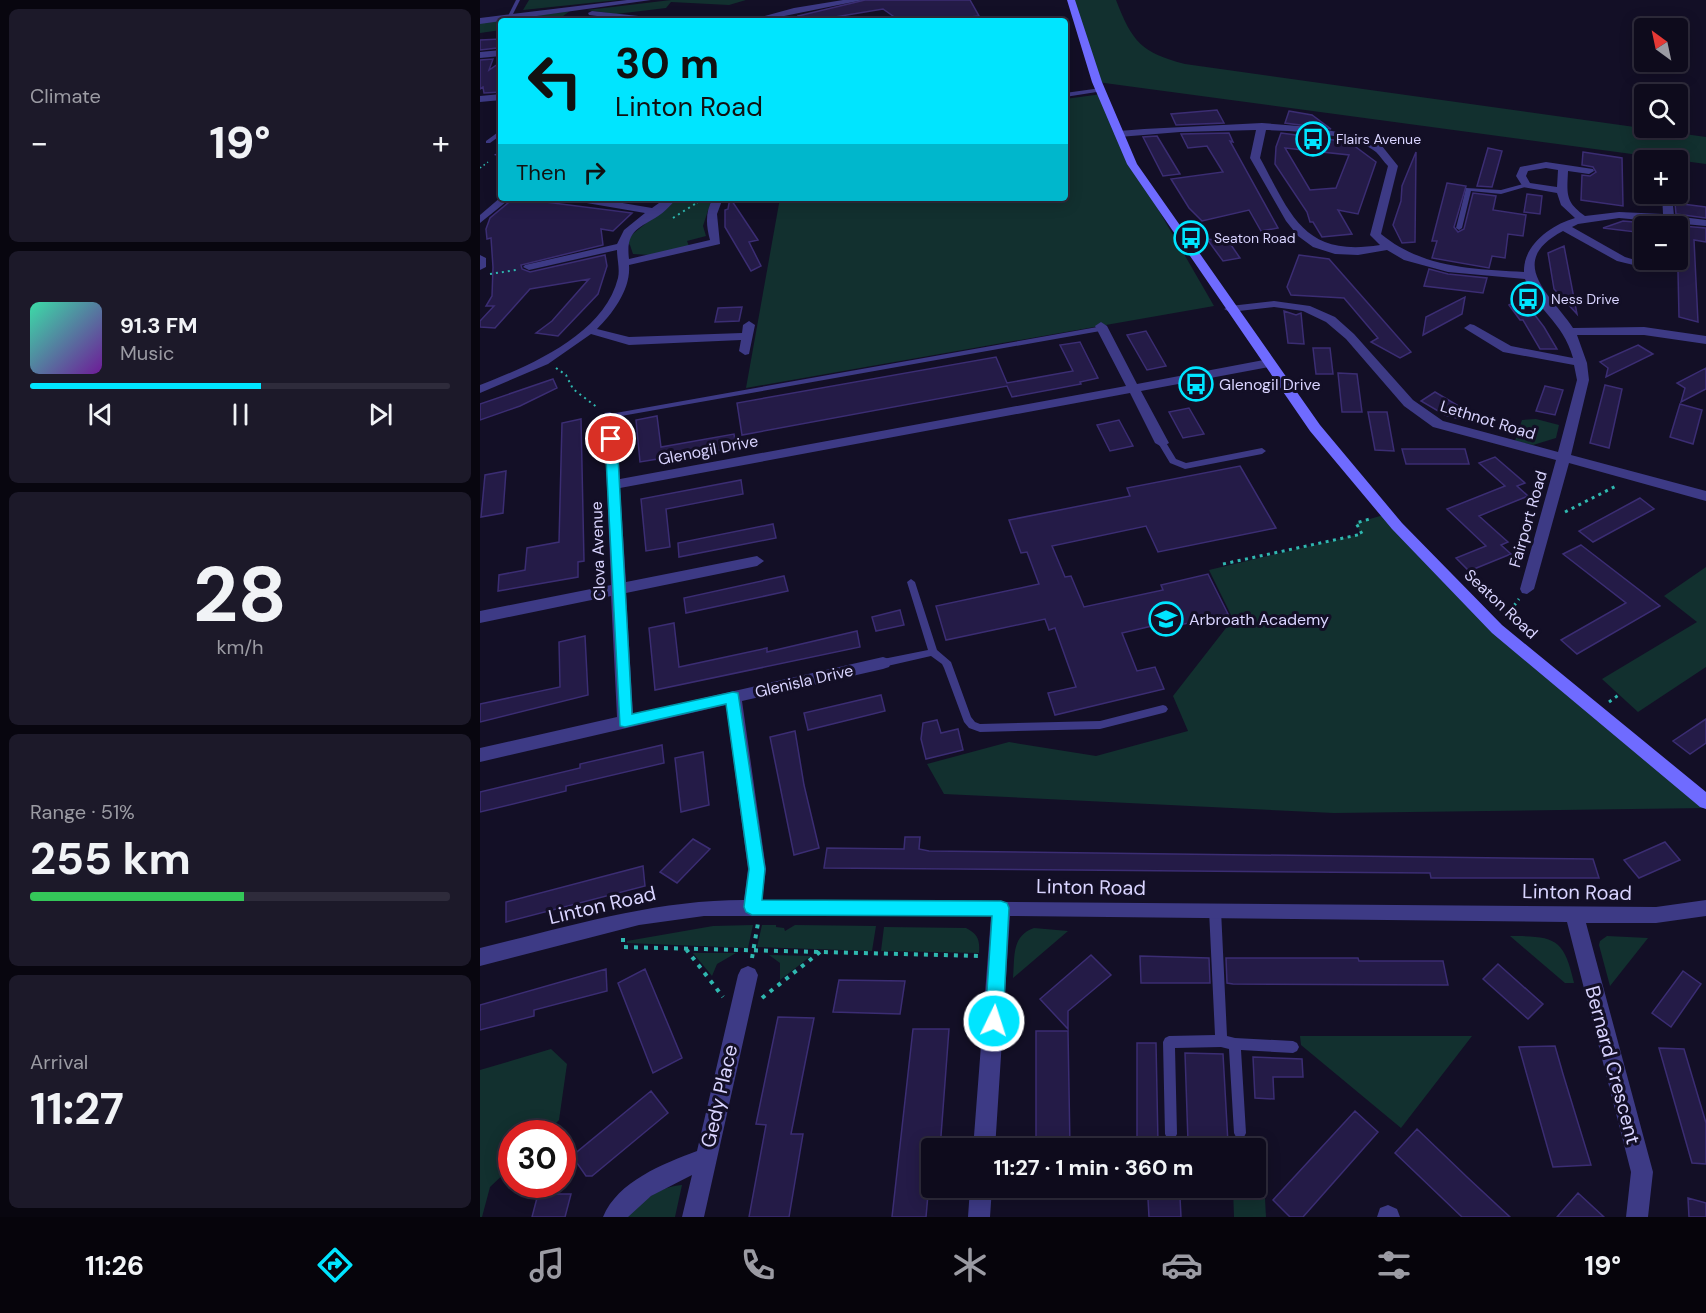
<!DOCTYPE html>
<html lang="en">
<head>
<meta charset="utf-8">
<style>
	body { margin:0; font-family:"DM Sans",sans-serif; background:#1c1929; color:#f1f3f6; height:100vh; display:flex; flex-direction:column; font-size:22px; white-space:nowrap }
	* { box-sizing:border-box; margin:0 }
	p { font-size:20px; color:#9b9ba3 }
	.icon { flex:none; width:33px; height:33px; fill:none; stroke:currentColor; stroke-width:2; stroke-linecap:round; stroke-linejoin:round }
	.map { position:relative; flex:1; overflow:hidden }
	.sheet { display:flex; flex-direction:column; gap:9px; padding:9px; background:#08060f; width:480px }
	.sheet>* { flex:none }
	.top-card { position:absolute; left:18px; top:18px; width:570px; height:183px; border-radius:6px; box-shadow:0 3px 15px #0003,0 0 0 2px #2e2b3b; background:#00e5ff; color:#111; overflow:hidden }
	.needle { width:39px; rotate:327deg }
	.tools { position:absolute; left:1154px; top:18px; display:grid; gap:12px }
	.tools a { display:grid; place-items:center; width:54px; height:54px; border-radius:6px; background:#0e0b1c; box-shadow:0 3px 15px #0003,0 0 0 2px #2e2b3b; font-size:30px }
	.speed { position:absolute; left:18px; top:1120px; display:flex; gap:12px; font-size:30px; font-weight:700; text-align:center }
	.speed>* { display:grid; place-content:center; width:78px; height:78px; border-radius:50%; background:#0e0b1c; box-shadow:0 3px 15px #0003,0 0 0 2px #2e2b3b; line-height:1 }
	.speed .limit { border:9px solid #d22; background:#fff; color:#111 }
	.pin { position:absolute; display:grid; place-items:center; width:51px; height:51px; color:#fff; margin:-26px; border:3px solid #fff; border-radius:50%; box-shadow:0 2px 6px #0007 }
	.me { position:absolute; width:66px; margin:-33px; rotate:4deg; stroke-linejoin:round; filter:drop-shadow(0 0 4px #0008) }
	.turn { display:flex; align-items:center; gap:21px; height:126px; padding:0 18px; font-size:27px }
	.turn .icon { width:78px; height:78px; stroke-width:2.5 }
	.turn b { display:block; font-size:42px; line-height:51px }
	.then { display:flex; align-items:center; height:57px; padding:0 18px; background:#0003; gap:12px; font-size:22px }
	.big { font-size:45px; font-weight:700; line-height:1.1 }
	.sheet .widget { flex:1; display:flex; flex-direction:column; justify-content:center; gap:9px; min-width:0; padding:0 21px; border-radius:9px; background:#1c1929 }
	.sheet .dial { align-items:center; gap:0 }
	.dial b { font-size:78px; line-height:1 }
	.song { display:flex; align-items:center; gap:18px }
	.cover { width:72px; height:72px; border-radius:9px; background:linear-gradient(135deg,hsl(160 70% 55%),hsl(280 70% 35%)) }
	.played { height:6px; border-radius:3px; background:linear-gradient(90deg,#00e5ff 55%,#2e2b3b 55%) }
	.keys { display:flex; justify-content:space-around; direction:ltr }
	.heat { display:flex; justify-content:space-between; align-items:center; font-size:33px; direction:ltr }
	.charge { height:9px; border-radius:4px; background:linear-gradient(90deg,#34c759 51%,#2e2b3b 0) }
	.trip { position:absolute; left:441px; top:1138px; width:345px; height:60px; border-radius:6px; background:#0e0b1c; box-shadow:0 3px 15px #0003,0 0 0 2px #2e2b3b; font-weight:700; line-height:60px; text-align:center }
	.tab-bar { display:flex; height:96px; justify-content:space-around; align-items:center; background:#06040b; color:#9b9ba3 }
	.tab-bar .icon { width:42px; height:42px }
	.tab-bar .on { color:#00e5ff }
	.tab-bar b { font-size:27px; color:#f1f3f6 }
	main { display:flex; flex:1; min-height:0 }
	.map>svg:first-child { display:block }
	.green { fill:#12302f }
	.building { fill:#241b47; stroke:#3b2d73; stroke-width:1.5; fill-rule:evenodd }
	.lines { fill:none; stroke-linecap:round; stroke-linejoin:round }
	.path-far3 { stroke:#2fb8b0; stroke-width:1.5; stroke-dasharray:1.5 3; stroke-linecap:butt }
	.path-far2 { stroke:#2fb8b0; stroke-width:2; stroke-dasharray:2 4; stroke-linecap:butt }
	.path-far1 { stroke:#2fb8b0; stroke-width:3; stroke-dasharray:3 4.5; stroke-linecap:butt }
	.path { stroke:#2fb8b0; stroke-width:4; stroke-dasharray:4 6; stroke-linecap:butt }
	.lane { fill:#3d3a85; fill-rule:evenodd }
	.street { fill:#3d3a85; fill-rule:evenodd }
	.secondary { fill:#6f6bff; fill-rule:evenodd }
	.route { fill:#00e5ff; stroke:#0095a6; stroke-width:1.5 }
	.labels { text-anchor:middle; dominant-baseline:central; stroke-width:6; stroke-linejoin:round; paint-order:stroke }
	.far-poi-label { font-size:14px; fill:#d9d4ff; stroke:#130f26; text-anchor:start }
	.poi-label { font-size:16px; fill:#d9d4ff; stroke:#130f26; text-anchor:start }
	.street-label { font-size:16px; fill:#d9d4ff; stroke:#130f26 }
	.near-street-label { font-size:20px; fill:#d9d4ff; stroke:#130f26 }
</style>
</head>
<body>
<main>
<section class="sheet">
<div class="widget"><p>Climate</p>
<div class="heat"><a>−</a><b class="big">19°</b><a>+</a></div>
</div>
<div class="widget">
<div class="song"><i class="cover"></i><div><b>91.3 FM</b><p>Music</p></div></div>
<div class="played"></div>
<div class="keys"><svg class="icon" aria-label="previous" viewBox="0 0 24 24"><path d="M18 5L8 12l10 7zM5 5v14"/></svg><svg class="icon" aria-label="pause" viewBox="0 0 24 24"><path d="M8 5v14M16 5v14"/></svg><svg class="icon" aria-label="next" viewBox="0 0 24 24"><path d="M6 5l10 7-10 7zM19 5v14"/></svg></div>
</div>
<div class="widget dial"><b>28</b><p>km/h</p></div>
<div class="widget"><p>Range · 51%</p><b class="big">255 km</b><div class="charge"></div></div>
<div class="widget"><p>Arrival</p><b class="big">11:27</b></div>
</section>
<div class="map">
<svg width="1226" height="1217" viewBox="0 0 1226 1217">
	<rect width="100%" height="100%" fill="#130f26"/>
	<!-- green -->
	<path class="green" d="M49,0H138L43,10Z
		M191,0H266L249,5L191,2L186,8L136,14L107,10Z
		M591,0H636C652,42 662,53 705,64L1226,137V164L617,82Z
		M90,11L76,21H21V30L0,33V23Z
		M622,94L652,164L734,306L266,388L300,198H585V99Z
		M197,198H232L223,226L226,236L207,241L209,246L170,255L153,254L150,245L146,242L149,237Z
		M1056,419L1079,425L1076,438L1053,445L1035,441L1042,420Z
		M907,514L1017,629L1226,808L854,813L464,794L447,764L529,742L616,756L708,731L693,696L753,619L729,570L881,534L876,523Z
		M1226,567V667L1158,712L1122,679L1217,622L1184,596Z
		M273,925L268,948L147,943V941L233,926Z
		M282,925H296V927L304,928L305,931L315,925L396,926L392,951L277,947Z
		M404,927L486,928C498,934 500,940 499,953L401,951Z
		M554,928L588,931L533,978C535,957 531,936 554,928Z
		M1030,936C1075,936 1084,938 1094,983H1085Z
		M1127,936L1168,938L1130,986L1119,945L1120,941Z
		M213,953H256L237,964L232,976Z
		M289,955L331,956L300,980V963Z
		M820,1036H992L921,1128L821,1045Z
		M71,1049L87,1064L79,1120L65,1134H32L31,1167L10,1187L2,1217H0V1070Z
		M750,1142L782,1143L786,1217H754L753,1188H776V1149H750Z
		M202,1185L195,1217H147C164,1200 178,1187 202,1185Z"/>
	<!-- building -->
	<path class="building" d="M385,0H490L499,16L457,21H420L403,9L331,21H321L318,16Z
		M20,39L17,48L0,50V40Z
		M13,59L9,70L21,62V92L4,93L3,87L0,89V60Z
		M737,110L744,123L696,125L691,114Z
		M809,111L832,115L851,129L805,123Z
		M749,133L753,142L750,141L798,228L781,231L769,210L722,221L709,208L691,179L743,172L727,146L708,148L701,134Z
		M801,133L869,142L896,162L878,214L858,210L872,234L842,237L833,222H830L827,212L795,164L796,147ZM805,148L869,155L856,188L830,190Z
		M677,136L700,174L683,176L663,137Z
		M1008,148L1022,151L1012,187L997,186Z
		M936,152L935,242L922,243L913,225L921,201L922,186Z
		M1103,152L1142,158L1143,206L1101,200L1102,175L1110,176L1116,172L1113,167L1102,165Z
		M967,183L986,186L974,227L978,232L984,229L993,193L1016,196L1013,210L1046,215L1043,236L1028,234L1025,258L1012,256L1009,268L952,258L957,241H952Z
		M1047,194L1062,196L1060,214L1044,212Z
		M34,198L152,213L133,231L121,229L123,245L41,265L42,269L50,272L125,255L127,266L118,294L78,336L56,333L72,321L109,279L50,289L15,328L0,327V321L14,306H6L12,296L13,267L11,238L7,239L6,229L10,218Z
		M250,198L278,240L269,242L281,266L271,271L245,227V210L248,209Z
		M1195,203L1226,207V218L1196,214Z
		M1143,221L1226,228V242L1214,240L1218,322L1199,317L1197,226H1164V233L1123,228Z
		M727,239L749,242L760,258L743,261Z
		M1084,246L1097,314L1074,289L1068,253Z
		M819,255L849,259L931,352L920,358L891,342L898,338L864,298L811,295L807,287Z
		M949,269L968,274L1007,278L1003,293L944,286Z
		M985,297L982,314L943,335L946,317Z
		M1042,298L1064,327L1077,349H1060L1043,320H1040L1029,305Z
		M262,307L259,321L235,322L238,308Z
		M804,311L816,315L821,313L824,344L808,343Z
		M666,331L686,366L667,370L647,335Z
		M600,342L618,378L600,382L601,384L532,397L527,386L262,435L257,403L516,357L527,383L593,371L580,345Z
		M1158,345L1173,354L1126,377L1128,368L1120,362Z
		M833,348H850L853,374H836Z
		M1226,368V389L1201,402L1205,388L1197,383Z
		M858,373L877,374L882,412H862Z
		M73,379L77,388L40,406L0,420V404Z
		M1125,385L1142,389L1129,448L1110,443Z
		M1065,386L1083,390L1075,415L1056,411Z
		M955,392L1004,421L1003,425L965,415L941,401Z
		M1200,404L1222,410L1213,444L1190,437Z
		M709,408L724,434L703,438L689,412Z
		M888,412H907L914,451L895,450Z
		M177,416L181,447L254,434L256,447L178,462V459L160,462L156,420Z
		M101,419L104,561L98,562V577L18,591L19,575L45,570L47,548L79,542L82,423Z
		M639,420L653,446L630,451L617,425Z
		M922,449H985L989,464H926Z
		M1015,457L1045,483L1037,486L1048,496L999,516L1028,542L1021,545L1031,554L989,571L976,558L1006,546L967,509L1025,486L999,463Z
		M760,466L796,528L678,552L666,526L572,546L585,577L591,576L604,607L683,590L681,585L728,574L748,614L700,625L698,620L642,633L657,671L675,667L684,689L575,715L568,693L596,687L575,628L569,630L565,619L466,640L456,606L559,584L547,552L541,553L529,520L650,496L647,488Z
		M26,471L23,513L1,517L5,475Z
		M261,480L263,494L186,509L190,547L166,551L161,499Z
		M1160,498L1174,509L1113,542L1099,531Z
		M293,524L296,538L199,557L198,543Z
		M1101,545L1180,606L1097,654L1081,640L1146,603L1083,554Z
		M304,576L308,591L206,613L204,598Z
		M420,610L424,625L396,631L392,617Z
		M194,623L199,667L287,648V652L377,631L380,647L175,690L169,628Z
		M105,636L108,695L0,722V704L80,687L79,642Z
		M401,695L405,711L328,730L324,713Z
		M1226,719V743L1210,754L1193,741Z
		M457,720L461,733L478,729L483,750L446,759L441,739L443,723Z
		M315,731L324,785L339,848L314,855L290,737Z
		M182,745L184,763L86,786V791L0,812V792L100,768V764Z
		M223,752L229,805L201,812L195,758Z
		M425,837H440L439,849L449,851L1113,859L1119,878H951L950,873L344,868L347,848L424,849Z
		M213,839L230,849L197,883L180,872Z
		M1185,842L1200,860L1159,878L1144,860Z
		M163,866L165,886L26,922V902Z
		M611,955L631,975L588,1011V1029L560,999Z
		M660,956L729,958L730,983H661Z
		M746,958H878L879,961H963L968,985L753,984L747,983Z
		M1018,964L1063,1004L1048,1019L1003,979Z
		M126,969L127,991L54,1010V1016L0,1030V1005Z
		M165,969L202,1058L173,1073L138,983Z
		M1203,971L1221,984L1191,1027L1172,1013Z
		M359,980L425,981L420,1014L353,1012Z
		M298,1017L334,1018L311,1134H323L309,1217H269L286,1125L276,1124Z
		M433,1029H469L460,1149H452L446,1217H412Z
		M556,1031H588L590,1147L556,1148Z
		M657,1043H676L678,1143H657Z
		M1075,1046L1083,1074L1111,1165L1073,1167L1039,1047Z
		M1179,1048L1204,1049L1226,1123V1164L1212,1163Z
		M705,1053L743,1054L748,1143L708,1142Z
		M773,1057L822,1059L823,1077H793L794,1099L775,1098Z
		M171,1091L188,1113L112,1176H106L92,1156Z
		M875,1111L898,1132L823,1217H810L793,1200Z
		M937,1129L987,1177L1030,1217H982L915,1153Z
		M1098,1193L1124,1217H1077Z
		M58,1194H91L85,1217H52Z
		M700,1197L701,1217H669L668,1199Z
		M1208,1198L1226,1203V1217H1209Z"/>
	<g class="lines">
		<!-- path-far3 -->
		<path class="path-far3" d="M0,168L8,162
			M217,203L221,198"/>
		<!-- path-far2 -->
		<path class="path-far2" d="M193,218L218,202
			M10,274L36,270
			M76,368L86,375L93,389L118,408"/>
		<!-- path-far1 -->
		<path class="path-far1" d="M1085,512L1136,486
			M743,564L882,534L876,523L893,518
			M1025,618L1039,599
			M1129,702L1140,694"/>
		<!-- path -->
		<path class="path" d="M143,938V947L500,956
			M206,949L243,997
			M272,958L278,923
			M282,998L340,952"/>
		<!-- lane -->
		<path class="lane" d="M36,0H40L31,18H27Z
			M621,88L624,90L623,91L585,97V93Z
			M21,130V135L10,143H6V141Z
			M21,153V157L14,155L15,154Z
			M1047,183L1050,185L1049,186L1021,194L991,191L982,228L979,230L976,228L986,188L1021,190Z
			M623,326L627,328L626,330L130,418L126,416L130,414Z
			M682,440L685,441L696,459L706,463L782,448L786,451L782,454L705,469L690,463L678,443Z
			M431,579L435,582L457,650L471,662L491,717L495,722L500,724L620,721L683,705L686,706L688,709L686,712L683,713L620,729L500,732L489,728L484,722L464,668L462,664L451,656L403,667L400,666L398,663L400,660L403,659L448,650L427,582Z
			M735,905L739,907L741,910L747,1036L755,1038L813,1041L817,1043L819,1047L817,1051L813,1053L761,1050L766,1133L764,1137L760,1139L756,1137L754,1133L749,1049L741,1047L695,1048L697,1134L695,1138L691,1140L687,1138L685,1134L683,1042L685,1038L689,1036L735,1035L729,910L731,907Z"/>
		<!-- street -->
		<path class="street" d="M147,0H171L0,24V18Z
			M363,0H383L280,21H266L314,8Z
			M112,11L177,18L181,21H157L109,15L108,13Z
			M21,50V56L0,58V52Z
			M21,94V100L0,102V96Z
			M782,123L831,127L873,135L902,146L918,166L901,234C942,268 993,269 1044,272C1043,245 1071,225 1095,218L1081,205L1077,193L1043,187L1036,176L1040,167L1066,162L1113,169L1114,171L1109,174L1088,171C1087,194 1085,202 1105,216L1139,212L1183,214L1182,194H1192L1194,216L1226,220V226L1139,218L1098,224L1092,227L1145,257L1172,265L1166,268L1137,261L1083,231C1024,262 1072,296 1093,328L1164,327L1226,336V344L1164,335H1097L1107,363L1109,380L1091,455L1226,491V501L1089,463L1054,589L1047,594L1042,593L1040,589L1076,460L953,427L924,406L866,339L846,322L823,311L794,307L750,312L744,309L750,306L794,301L830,306L855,317L874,334L933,400L963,421L1078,452L1097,380L1094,365L1023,352L984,328L990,324L994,325L1031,346L1093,358C1083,321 1055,309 1045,279L968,272L924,260L907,250L878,255L855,254L833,247L818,236L806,221L770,158L776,130L700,132L639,137L634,134L639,131L664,129ZM786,130C813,131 875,133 896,152C900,156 904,162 908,166L890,235L900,245C824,257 812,217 780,158ZM1066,168L1078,170L1077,187L1050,183L1046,176L1048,171Z
			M21,197L31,198L0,223V215Z
			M90,198H113L172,208L186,198H197C193,203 185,211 181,214C162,228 145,228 149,259L230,240C226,225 225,212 233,198H243L237,214L240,244L149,265C151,289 133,313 117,329L149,337L262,333L263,325L269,321L275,325L269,354L265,355L259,351L261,340L149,345L111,334L68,364L0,393V385C49,366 124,335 138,278C140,269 137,259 137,250L49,270L43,267L45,265L137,244L144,230L165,213L95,201Z
			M0,255L6,258V267L0,270Z
			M621,322L627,326L657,384L789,359L795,363L789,367L661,391L689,443L682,447L675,443L650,393L140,488L146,582L277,556L284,561L277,566L146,593L153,714L403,657L409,659L411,663L409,667L403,669L262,701L286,869L282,900L1176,907L1226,900V916L1176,923H1106L1173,1172L1168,1217H1146L1151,1172L1087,922L530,916L515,1149H493L511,916H224L159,925L0,966V948C87,927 173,900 264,900L268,869L246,705L0,762V748L137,717L131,596L0,623V611L131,585L124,416L125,413L130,412L136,416L140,479L646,386L615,326Z
			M268,966L275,969L278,975L224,1217H202L212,1175L171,1196L148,1217H123C138,1181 183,1164 217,1151L258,975L261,969Z
			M490,1188H512L510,1217H488Z
			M908,1205L917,1209L920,1217H897L900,1208Z"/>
		<!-- secondary -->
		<path class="secondary" d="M587,0H595L622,82L657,164L840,425L922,523L1022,625L1226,792V809L1220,807L1012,633L912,529L830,431L647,164L612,82Z"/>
	</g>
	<!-- route -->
	<path class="route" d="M131,435L137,439L152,714L253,692L258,693L285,869L282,900L521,901L527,903L529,908L523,1021L520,1027L514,1029L507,1027L505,1021L512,916L272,915L266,912L264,907L269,869L246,704L145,727L140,726L125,439Z"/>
	<!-- icons -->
	<defs>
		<symbol id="bus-ring" viewBox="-11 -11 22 22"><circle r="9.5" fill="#130f26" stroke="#00e5ff" stroke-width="1.5"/><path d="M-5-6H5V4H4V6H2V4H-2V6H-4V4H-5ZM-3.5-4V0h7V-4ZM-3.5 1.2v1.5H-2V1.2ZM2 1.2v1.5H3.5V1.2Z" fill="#00e5ff"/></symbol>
		<symbol id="school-ring" viewBox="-11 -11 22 22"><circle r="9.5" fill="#130f26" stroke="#00e5ff" stroke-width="1.5"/><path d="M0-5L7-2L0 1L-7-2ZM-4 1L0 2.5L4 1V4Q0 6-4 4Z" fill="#00e5ff"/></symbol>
	</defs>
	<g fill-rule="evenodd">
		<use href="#bus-ring" x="814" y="120" width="38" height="38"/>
		<use href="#bus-ring" x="692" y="219" width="38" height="38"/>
		<use href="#bus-ring" x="1029" y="280" width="38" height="38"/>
		<use href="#bus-ring" x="697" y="365" width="38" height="38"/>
		<use href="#school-ring" x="667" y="600" width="38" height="38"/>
	</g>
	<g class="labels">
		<!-- far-poi labels -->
		<g class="far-poi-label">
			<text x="856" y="139">Flairs Avenue</text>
			<text x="734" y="238">Seaton Road</text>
			<text x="1071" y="299">Ness Drive</text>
		</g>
		<!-- poi labels -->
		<g class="poi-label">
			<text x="739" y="384">Glenogil Drive</text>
			<text x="709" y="619">Arbroath Academy</text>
		</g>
		<!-- street labels -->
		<g class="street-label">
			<text transform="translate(1008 420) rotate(17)">Lethnot Road</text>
			<text transform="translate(228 450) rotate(-11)">Glenogil Drive</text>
			<text transform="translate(1048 519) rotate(-74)">Fairport Road</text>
			<text transform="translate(118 551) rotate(-92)">Clova Avenue</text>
			<text transform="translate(1021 604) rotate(43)">Seaton Road</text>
			<text transform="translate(324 681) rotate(-13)">Glenisla Drive</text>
		</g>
		<!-- near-street labels -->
		<g class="near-street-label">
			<text transform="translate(611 887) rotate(1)">Linton Road</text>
			<text transform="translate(1097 892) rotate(1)">Linton Road</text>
			<text transform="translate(122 905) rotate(-13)">Linton Road</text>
			<text transform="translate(1133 1065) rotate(75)">Bernard Crescent</text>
			<text transform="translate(239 1096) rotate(-77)">Gedy Place</text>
		</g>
	</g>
</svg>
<div class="tools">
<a><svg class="needle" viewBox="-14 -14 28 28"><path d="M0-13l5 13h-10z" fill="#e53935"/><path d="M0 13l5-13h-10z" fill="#9b9ba3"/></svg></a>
<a><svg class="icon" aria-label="search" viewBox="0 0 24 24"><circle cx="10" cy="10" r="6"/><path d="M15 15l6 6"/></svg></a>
<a>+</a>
<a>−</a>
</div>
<div class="speed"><div class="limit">30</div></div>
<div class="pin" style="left:131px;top:439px;background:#d93025"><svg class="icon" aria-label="arrive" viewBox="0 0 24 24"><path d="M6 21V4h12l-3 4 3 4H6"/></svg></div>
<svg class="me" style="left:514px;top:1021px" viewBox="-20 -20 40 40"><circle r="17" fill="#00e5ff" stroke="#fff" stroke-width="3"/><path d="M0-11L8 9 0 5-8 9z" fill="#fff"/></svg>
<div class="trip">11:27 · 1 min · 360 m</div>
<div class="top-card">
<div class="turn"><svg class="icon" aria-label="left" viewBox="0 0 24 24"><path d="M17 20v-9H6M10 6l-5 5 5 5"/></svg><div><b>30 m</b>Linton Road</div></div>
<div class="then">Then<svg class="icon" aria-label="right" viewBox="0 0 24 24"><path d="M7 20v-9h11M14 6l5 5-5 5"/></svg></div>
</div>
</div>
</main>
<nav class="tab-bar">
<b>11:26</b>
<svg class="icon on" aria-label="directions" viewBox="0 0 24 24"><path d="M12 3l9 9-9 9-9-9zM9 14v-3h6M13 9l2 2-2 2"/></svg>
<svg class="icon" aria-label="music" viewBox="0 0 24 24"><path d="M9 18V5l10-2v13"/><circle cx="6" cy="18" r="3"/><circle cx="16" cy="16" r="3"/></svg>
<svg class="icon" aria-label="phone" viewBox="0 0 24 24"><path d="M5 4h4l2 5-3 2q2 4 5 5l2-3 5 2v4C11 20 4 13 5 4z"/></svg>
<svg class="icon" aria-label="climate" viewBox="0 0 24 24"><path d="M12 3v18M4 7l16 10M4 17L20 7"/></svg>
<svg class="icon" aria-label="car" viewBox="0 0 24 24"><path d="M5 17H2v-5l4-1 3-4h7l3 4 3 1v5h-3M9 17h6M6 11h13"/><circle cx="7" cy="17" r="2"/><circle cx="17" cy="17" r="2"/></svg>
<svg class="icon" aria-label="filters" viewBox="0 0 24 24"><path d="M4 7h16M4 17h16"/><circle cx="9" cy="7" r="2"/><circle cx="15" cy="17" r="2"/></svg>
<b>19°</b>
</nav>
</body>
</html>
